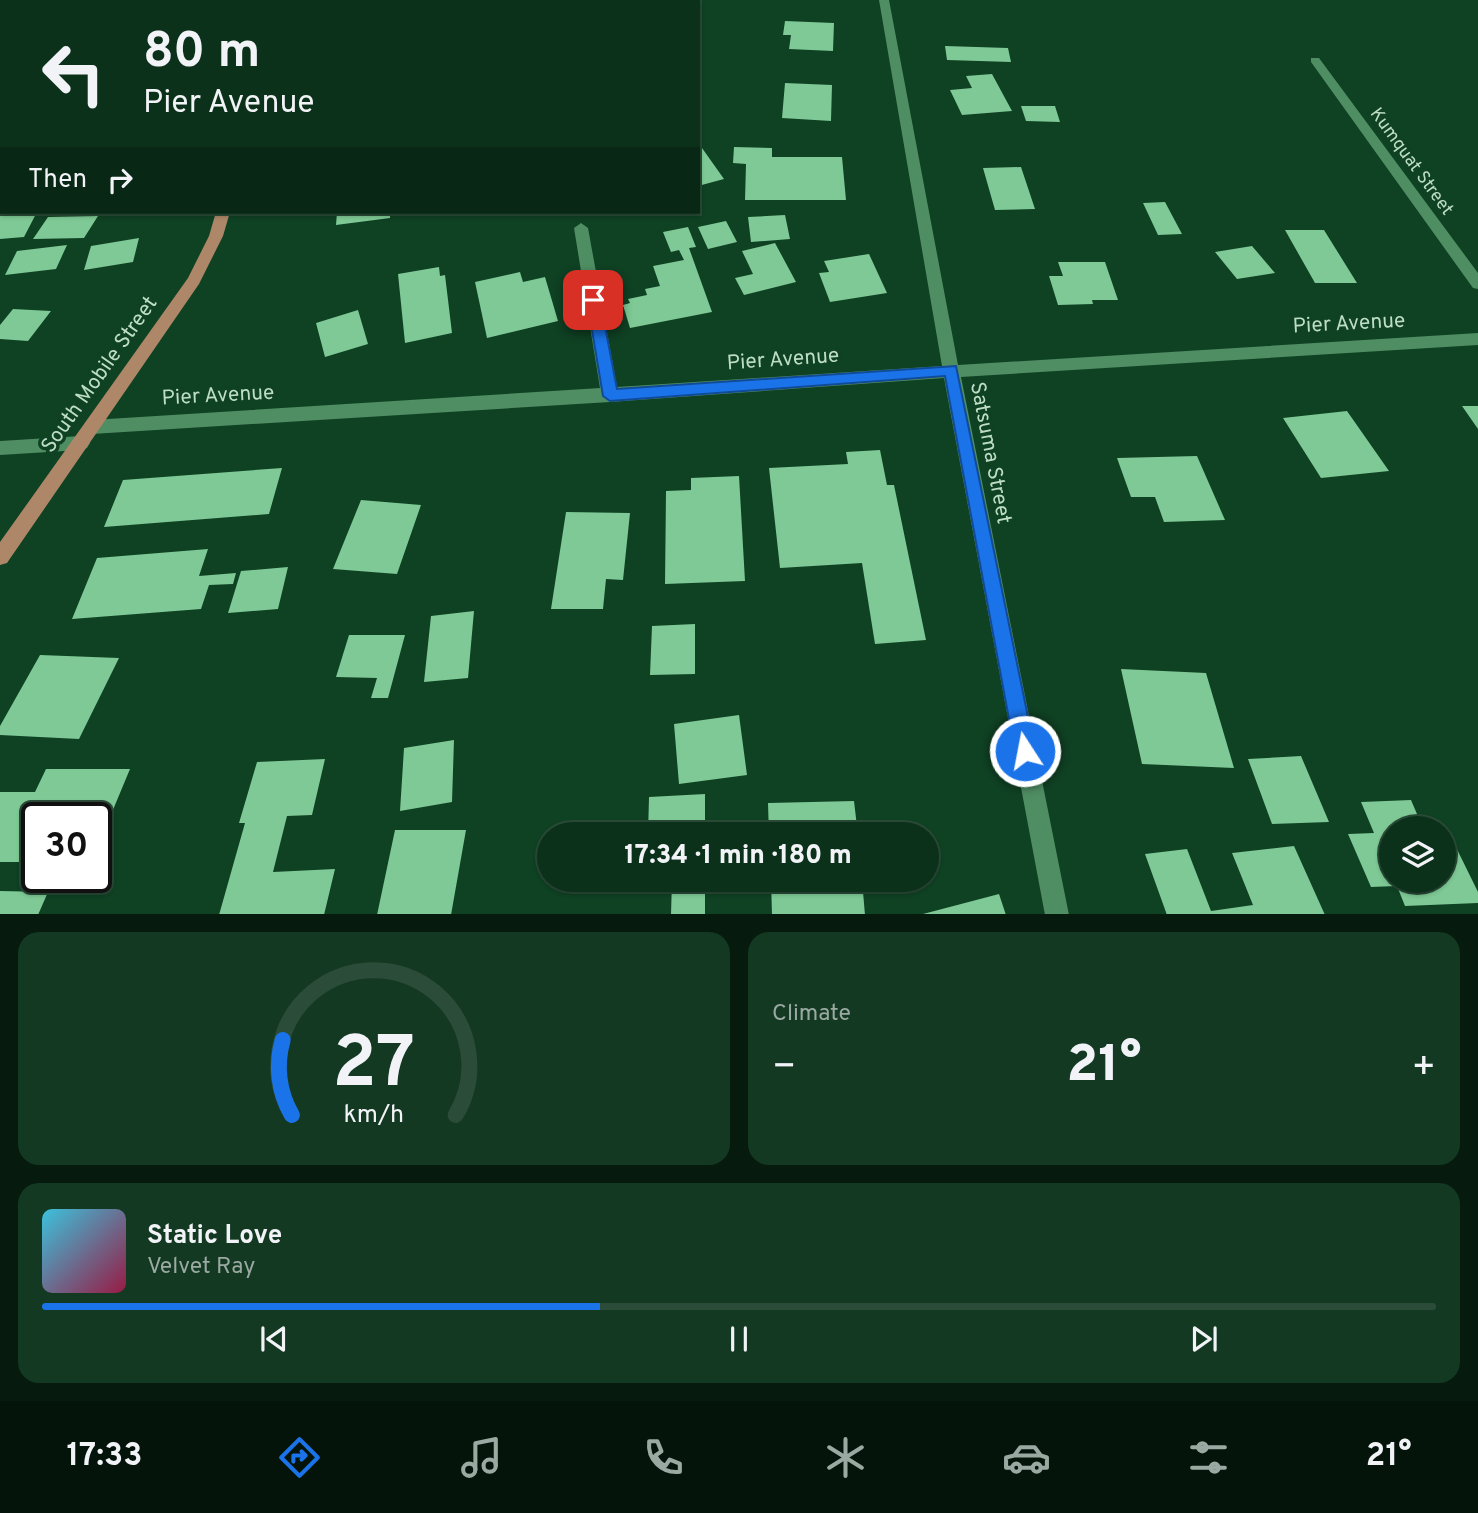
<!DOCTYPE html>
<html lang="en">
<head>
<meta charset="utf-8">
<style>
	body { margin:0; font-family:Overpass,sans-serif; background:#143923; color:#f1f3f6; height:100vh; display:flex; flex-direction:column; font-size:26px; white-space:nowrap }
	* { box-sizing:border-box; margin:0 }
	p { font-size:23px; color:#9aa9a2 }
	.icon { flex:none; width:38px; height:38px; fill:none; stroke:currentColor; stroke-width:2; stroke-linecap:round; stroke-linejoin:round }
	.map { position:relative; height:914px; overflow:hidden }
	.side { display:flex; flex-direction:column; gap:18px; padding:18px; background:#061b0e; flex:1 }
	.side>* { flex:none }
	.banner { position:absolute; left:0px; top:0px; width:700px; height:214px; box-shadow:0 2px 5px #0004,0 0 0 2px #2b4c39; background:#0b311a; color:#f1f3f6; overflow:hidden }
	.controls { position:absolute; left:1379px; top:816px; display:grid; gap:14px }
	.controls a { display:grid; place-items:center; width:77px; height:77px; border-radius:50%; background:#0b311a; box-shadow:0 2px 5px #0004,0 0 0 2px #2b4c39; font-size:35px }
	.speed { position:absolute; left:21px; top:802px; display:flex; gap:14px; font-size:35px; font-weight:700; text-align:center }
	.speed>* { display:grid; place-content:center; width:91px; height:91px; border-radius:50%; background:#0b311a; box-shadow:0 2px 5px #0004,0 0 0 2px #2b4c39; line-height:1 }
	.speed .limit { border:4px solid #111; border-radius:10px; background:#fff; color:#111 }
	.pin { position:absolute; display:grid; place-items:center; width:60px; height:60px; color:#fff; margin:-30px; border-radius:14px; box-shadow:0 4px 10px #0006 }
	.me { position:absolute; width:77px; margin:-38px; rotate:349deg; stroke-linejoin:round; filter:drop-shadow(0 0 5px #0008) }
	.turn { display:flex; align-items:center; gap:24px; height:147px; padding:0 28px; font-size:32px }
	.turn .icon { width:91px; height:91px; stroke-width:2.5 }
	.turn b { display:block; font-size:49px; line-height:60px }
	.then { display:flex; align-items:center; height:66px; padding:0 28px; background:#0003; gap:14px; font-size:26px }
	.big { font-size:52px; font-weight:800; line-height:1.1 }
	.side .tile { flex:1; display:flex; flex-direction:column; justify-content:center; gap:10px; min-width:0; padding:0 24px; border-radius:21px; background:#143923 }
	.side .dial { align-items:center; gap:0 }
	.dial svg { height:182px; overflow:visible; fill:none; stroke:#2b4c39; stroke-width:7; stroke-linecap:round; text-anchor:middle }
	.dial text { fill:#f1f3f6; stroke:none }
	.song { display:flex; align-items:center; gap:21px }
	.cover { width:84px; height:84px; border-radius:10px; background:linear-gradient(135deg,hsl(190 70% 55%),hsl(340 70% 35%)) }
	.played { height:7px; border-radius:4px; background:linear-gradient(90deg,#1a73e8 40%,#2b4c39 40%) }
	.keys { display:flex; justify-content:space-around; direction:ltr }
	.heat { display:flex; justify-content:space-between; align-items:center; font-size:38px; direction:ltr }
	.side .tiles { flex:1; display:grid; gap:18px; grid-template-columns:1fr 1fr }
	.tile:last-child { grid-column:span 2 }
	.trip { position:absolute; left:537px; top:822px; width:402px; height:70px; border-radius:35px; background:#0b311a; box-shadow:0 2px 5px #0004,0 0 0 2px #2b4c39; font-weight:800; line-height:70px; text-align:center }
	.tab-bar { display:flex; height:112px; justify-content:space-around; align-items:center; background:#04140a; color:#9aa9a2 }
	.tab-bar .icon { width:49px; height:49px }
	.tab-bar .on { color:#1a73e8 }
	.tab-bar b { font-size:32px; color:#f1f3f6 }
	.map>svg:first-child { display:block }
	.building { fill:#7ec995 }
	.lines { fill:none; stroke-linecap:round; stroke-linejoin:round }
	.minor { fill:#4f8d63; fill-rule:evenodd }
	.major { fill:#ad8768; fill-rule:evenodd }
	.route { fill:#1a73e8; stroke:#114b97; stroke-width:2 }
	.labels { text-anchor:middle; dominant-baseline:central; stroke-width:7; stroke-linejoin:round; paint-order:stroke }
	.far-street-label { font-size:18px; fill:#beddc6; stroke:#0f4123 }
	.street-label { font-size:21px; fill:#beddc6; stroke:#0f4123 }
</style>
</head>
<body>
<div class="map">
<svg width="1478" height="915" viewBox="0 0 1478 915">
	<rect width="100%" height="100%" fill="#0f4123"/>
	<!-- building -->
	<path class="building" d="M785,21L834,23L833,51L789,49L791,35H783Z
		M945,46L1008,48L1011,62L947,60Z
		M992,74L1012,111L962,115L950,90L972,88L966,76Z
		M785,83L832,85L831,121L782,118Z
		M1021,106H1055L1060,122L1026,121Z
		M734,147L772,148V157H842L846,200H745L746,164L733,163Z
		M702,148L724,179L698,186V149Z
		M1021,167L1035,209L995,210L983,168Z
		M1165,202L1182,234L1158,235L1143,203Z
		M0,212H37L24,237L0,239Z
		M337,212H390V218L336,225Z
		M785,215L790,239L751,242L748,217Z
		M98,216L84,238L33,239L48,217Z
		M726,221L737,242L708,249L698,227Z
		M688,227L696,247L689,248L712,312L630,328L623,305L630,303L628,299L647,295L645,289L660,286L653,266L684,260L679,250L671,252L663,232Z
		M1285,230H1324L1357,283H1315Z
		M139,238L133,262L84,270L91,246Z
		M775,243L796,282L744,295L735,278L753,274L742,251Z
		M67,245L56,269L5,275L17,251Z
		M1252,246L1275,273L1237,279L1215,252Z
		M869,254L887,293L830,302L819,273L829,272L824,261Z
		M1058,262H1105L1118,300H1092L1093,304L1058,305L1049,276H1063Z
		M439,267L440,276L445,275L452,333L405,343L398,274Z
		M520,272L523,282L545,277L558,321L487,338L475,282Z
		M13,309L51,311L28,341L0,339V325Z
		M358,310L368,344L325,357L316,323Z
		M1462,406H1478V429Z
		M1347,411L1389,471L1321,478L1283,418Z
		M880,450L887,485H894L926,640L875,644L862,563L780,568L769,468L848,464L846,452Z
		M1197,456L1225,520L1164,522L1155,497H1131L1117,458Z
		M282,468L269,514L104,527L123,480Z
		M739,476L745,581L665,584L666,491L691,490V478Z
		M361,500L421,505L397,574L333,569Z
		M566,512L630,513L623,580L606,579L603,609H551Z
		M208,549L199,576L236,573L233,584L209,585L201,609L72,619L97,558Z
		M288,567L278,609L228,613L241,571Z
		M474,611L468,678L424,682L431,616Z
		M695,624V674L650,675L652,626Z
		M349,635H405L388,698H371L377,678L336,677Z
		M40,655L119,658L79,739L0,735V726Z
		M1121,669L1206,673L1234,768L1142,764Z
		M739,715L747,775L679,784L674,724Z
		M454,740L452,802L400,811L404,748Z
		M1301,756L1329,822L1272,824L1248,759Z
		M325,759L312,815L287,816L273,872L335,869L324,915H219L245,823H239L257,762Z
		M46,769H130L100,841H96V817H37V862H0V792H35Z
		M705,794V835H648L649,797Z
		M1411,800L1423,828H1391V880H1444V831H1448L1478,892V903L1405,906L1397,886L1371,887L1348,834L1374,833L1361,802Z
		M854,801L858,835H769L768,803Z
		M395,830H466L451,915H377Z
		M1294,846L1325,915H1167L1145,854L1187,849L1211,911L1253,905L1232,853Z
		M672,880H705V915H671Z
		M771,880H862L865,915H772Z
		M0,891L48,892L38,915H0Z
		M999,894L1006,915H924L923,914Z"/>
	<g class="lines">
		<!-- minor -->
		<path class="minor" d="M403,0H413V2H403Z
			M469,0H482L468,2Z
			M511,0H522L523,2H512Z
			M879,0H889L958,365L1478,333V345L961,377L1069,915H1045L944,378L610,402L92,434L86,432L83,427L86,422L92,420L600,388L574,228L581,223L588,228L617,387L942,366Z
			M1311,58H1319L1478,273V289L1473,288L1311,62Z
			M81,436L87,438L90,443L87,448L81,450L0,455V441Z"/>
		<!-- major -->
		<path class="major" d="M284,0H294V2H284Z
			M216,212H230L223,236L199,284L7,563L0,565V542L188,278L209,236Z"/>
	</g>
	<!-- route -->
	<path class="route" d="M593,295L600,300L617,389L956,366L1035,751L1032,758L1025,761L1018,758L1015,751L945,376L610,401L603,396L587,300Z"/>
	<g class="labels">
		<!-- far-street labels -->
		<g class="far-street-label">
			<text transform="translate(1411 162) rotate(54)">Kumquat Street</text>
		</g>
		<!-- street labels -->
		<g class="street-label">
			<text transform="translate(1349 324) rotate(-3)">Pier Avenue</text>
			<text transform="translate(783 360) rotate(-4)">Pier Avenue</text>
			<text transform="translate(100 375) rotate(-55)">South Mobile Street</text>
			<text transform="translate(218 396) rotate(-3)">Pier Avenue</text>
			<text transform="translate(990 453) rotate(79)">Satsuma Street</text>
		</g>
	</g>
</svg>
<div class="controls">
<a><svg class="icon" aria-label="layers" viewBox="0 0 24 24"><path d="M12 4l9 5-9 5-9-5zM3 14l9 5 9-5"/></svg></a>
</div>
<div class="speed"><div class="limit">30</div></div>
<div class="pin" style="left:593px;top:300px;background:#d93025"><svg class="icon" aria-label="arrive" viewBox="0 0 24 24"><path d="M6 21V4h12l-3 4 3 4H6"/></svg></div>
<svg class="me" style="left:1025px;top:751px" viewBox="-20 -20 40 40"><circle r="17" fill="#1a73e8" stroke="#fff" stroke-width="3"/><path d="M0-11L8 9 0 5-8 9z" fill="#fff"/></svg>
<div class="trip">17:34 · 1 min · 180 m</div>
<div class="banner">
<div class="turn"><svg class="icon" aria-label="left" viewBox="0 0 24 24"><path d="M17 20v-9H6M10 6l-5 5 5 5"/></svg><div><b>80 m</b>Pier Avenue</div></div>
<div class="then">Then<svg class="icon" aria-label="right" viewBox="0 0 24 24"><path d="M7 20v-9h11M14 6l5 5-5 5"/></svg></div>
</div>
</div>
<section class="side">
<div class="tiles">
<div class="tile dial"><svg viewBox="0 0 100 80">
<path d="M14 69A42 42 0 1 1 86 69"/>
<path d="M14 69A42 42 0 0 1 10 36" stroke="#1a73e8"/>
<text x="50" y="56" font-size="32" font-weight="700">27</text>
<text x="50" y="72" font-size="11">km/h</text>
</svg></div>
<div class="tile"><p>Climate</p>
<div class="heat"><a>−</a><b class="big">21°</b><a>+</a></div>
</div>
<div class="tile">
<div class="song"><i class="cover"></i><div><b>Static Love</b><p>Velvet Ray</p></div></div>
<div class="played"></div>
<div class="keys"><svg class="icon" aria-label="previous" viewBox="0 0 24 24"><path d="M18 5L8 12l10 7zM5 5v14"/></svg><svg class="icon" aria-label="pause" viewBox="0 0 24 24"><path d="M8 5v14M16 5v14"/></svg><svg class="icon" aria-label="next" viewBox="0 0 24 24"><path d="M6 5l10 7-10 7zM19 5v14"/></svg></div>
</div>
</div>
</section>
<nav class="tab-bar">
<b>17:33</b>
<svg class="icon on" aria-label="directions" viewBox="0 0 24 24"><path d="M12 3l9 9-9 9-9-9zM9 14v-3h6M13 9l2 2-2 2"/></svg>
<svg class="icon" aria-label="music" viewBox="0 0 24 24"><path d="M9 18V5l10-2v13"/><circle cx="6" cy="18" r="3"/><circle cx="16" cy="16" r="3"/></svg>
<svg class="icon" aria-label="phone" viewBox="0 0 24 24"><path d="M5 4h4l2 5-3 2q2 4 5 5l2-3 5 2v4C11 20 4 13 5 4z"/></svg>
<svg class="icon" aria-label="climate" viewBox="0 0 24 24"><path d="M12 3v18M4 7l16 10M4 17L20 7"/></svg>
<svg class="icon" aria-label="car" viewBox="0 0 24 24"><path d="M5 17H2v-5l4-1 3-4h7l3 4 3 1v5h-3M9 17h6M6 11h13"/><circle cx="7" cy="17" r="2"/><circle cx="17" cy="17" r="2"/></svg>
<svg class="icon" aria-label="filters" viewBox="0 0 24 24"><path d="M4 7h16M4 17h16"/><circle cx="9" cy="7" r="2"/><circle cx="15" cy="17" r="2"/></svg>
<b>21°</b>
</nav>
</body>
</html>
